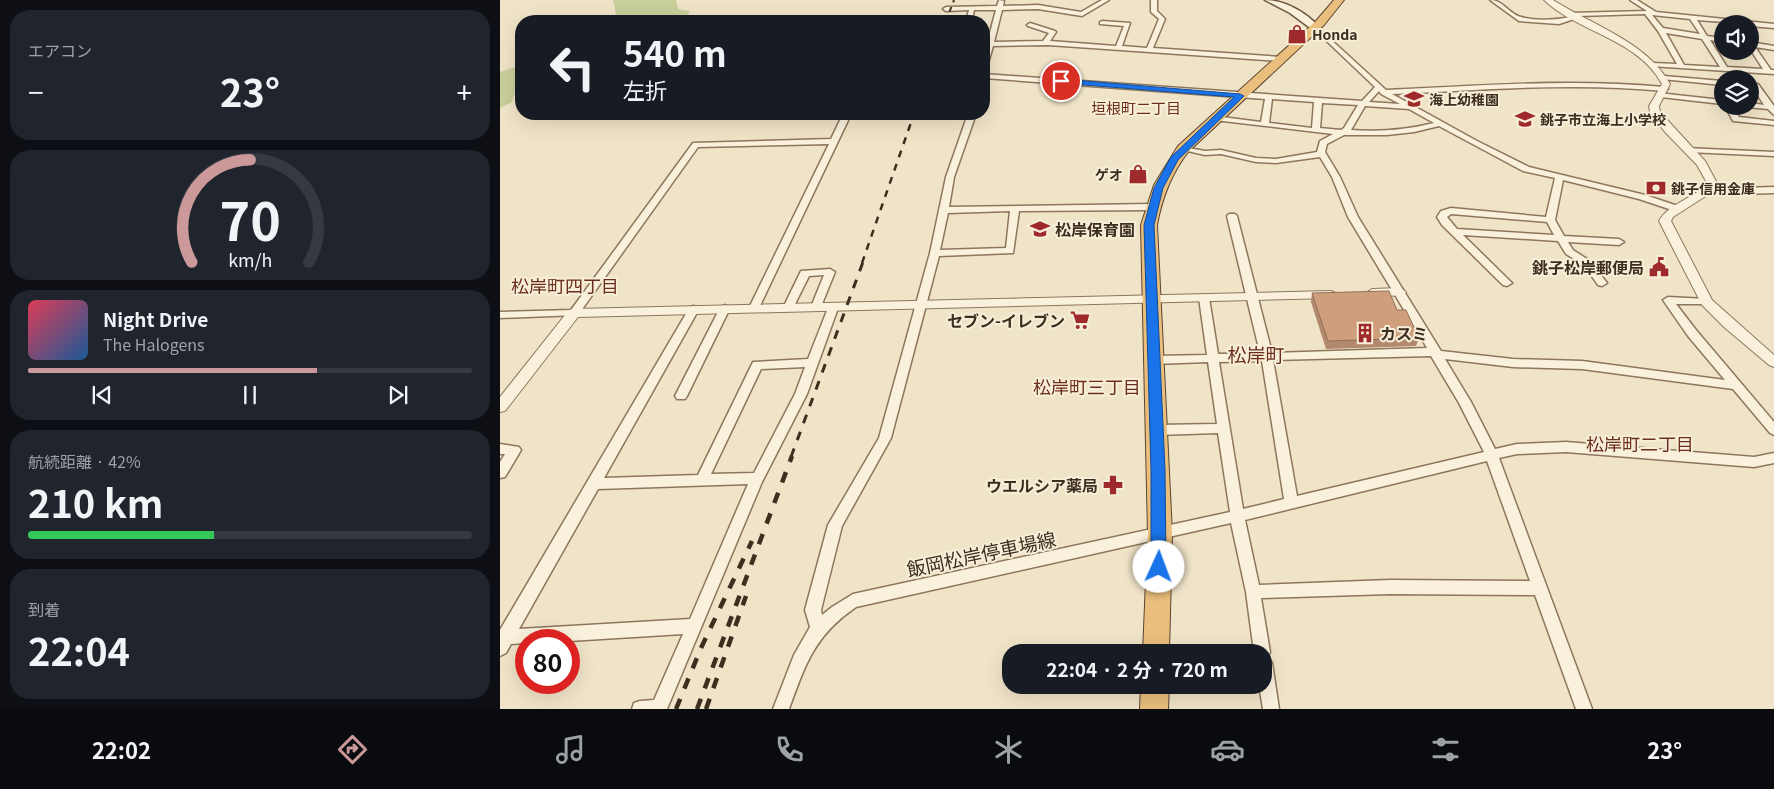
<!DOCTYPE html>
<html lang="ja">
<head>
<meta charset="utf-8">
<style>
	body { margin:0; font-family:Georgia,"Noto Sans JP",serif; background:#20242c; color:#f1f3f6; height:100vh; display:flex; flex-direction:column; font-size:19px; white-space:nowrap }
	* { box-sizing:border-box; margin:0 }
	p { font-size:16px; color:#9ea1a6 }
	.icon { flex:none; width:28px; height:28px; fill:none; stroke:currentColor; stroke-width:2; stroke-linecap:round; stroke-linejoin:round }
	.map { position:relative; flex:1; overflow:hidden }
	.panel { display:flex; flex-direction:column; gap:10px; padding:10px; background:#0d0f14; width:500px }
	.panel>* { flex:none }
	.top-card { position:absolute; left:15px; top:15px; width:475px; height:105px; border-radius:20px; box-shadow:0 5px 20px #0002; background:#171b24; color:#f1f3f6; overflow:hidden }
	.controls { position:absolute; left:1214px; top:15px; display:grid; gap:10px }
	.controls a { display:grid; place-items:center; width:45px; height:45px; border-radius:50%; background:#171b24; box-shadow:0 5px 20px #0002; font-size:25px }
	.speed { position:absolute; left:15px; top:629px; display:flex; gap:10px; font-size:25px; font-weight:700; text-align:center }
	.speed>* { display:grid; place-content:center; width:65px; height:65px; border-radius:50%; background:#171b24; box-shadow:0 5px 20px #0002; line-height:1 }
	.speed .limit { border:8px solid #d22; background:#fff; color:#111 }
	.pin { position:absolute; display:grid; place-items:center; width:42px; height:42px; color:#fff; margin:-21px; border:2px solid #fff; border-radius:50%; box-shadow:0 1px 5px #0007 }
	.me { position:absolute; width:55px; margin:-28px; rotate:2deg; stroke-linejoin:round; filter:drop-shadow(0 0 4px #0008) }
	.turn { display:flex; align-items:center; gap:18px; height:105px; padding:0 25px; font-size:22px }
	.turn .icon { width:65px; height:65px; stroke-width:2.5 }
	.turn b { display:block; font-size:35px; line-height:42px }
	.big { font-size:38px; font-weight:700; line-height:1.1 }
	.panel .widget { flex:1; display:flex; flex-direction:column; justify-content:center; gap:8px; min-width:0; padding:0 18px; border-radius:20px; background:#20242c }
	.panel .dial { align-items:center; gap:0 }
	.dial svg { height:130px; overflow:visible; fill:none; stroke:#363941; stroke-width:7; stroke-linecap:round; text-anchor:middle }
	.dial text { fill:#f1f3f6; stroke:none }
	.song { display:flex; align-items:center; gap:15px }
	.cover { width:60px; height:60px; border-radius:8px; background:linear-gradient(135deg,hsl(350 70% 55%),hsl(210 70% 35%)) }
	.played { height:5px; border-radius:2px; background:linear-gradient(90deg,#cc999b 65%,#363941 65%) }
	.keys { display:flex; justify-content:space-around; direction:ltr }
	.heat { display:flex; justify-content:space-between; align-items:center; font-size:28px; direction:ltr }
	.charge { height:8px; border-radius:4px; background:linear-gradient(90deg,#34c759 42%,#363941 0) }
	.trip { position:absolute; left:502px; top:644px; width:270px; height:50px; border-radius:20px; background:#171b24; box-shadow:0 5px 20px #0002; font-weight:700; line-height:50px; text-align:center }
	.tabs { display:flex; height:80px; justify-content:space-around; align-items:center; background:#090b0e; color:#9ea1a6 }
	.tabs .icon { width:35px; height:35px }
	.tabs .active { color:#cc999b }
	.tabs b { font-size:22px; color:#f1f3f6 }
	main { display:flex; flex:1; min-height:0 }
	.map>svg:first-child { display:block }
	.green { fill:#c9cf9b }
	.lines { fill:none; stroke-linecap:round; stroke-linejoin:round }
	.minor-casing { stroke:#8d765c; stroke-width:3 }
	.tertiary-casing { stroke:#8d765c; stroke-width:2 }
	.secondary-casing { stroke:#6f573f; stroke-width:3 }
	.trunk-casing { stroke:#5b4430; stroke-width:2 }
	.minor { fill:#faf1dc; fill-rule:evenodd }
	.tertiary { fill:#faf1dc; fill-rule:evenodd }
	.secondary { fill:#faf1dc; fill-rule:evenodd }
	.trunk { fill:#eabe7c; fill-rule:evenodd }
	.rail-far3 { stroke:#3d2e20; stroke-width:2; stroke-dasharray:5 5; stroke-linecap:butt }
	.rail-far2 { stroke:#3d2e20; stroke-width:2.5; stroke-dasharray:7 7; stroke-linecap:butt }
	.rail-far1 { stroke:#3d2e20; stroke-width:3; stroke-dasharray:9 9; stroke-linecap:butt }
	.rail { stroke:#3d2e20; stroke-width:4.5; stroke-dasharray:11 11; stroke-linecap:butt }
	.wall { fill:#b2896c }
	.building { fill:#cf9f7d; stroke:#916f58 }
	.route { fill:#1a73e8; stroke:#114b97 }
	.labels { text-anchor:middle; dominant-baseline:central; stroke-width:4; stroke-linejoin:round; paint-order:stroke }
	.far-poi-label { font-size:14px; font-weight:bold; fill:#3d2e20; stroke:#f7eed8; text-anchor:start }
	.far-neighbourhood-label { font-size:15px; fill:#6b2e1e; stroke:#f7eed8 }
	.poi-label { font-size:16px; font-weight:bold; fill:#3d2e20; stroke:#f7eed8; text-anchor:end }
	.neighbourhood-label { font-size:18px; fill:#6b2e1e; stroke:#f7eed8 }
	.quarter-label { font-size:19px; fill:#6b2e1e; stroke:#f7eed8 }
	.near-street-label { font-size:19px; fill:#3d2e20; stroke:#f7eed8 }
</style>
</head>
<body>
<main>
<section class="panel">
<div class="widget"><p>エアコン</p>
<div class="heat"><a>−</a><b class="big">23°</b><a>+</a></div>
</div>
<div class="widget dial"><svg viewBox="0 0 100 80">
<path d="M14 69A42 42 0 1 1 86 69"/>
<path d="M14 69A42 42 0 0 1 50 6" stroke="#cc999b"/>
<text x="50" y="56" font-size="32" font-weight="700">70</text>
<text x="50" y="72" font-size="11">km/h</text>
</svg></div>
<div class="widget">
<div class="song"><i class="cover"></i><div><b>Night Drive</b><p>The Halogens</p></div></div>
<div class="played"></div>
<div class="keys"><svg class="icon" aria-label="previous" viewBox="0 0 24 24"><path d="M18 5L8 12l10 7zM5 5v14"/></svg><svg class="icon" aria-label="pause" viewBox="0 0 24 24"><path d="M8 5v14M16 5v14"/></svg><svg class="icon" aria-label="next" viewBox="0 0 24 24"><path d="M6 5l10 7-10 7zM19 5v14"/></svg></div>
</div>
<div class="widget"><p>航続距離 · 42%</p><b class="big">210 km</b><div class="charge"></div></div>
<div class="widget"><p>到着</p><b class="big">22:04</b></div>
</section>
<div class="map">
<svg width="1274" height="709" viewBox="0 0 1274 709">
	<rect width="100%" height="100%" fill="#f0e4c8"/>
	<!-- green -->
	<path class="green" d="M113,0H176L178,9L190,11L186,18L178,21H94L116,14Z
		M21,65V86L16,90L12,102L0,108V72Z"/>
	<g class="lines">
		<defs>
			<path id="minor" d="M499,0L504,1L503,6L538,5L581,12L602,0H609L582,16L538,9L502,10L494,42L543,41L549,33L528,26L527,25L530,23L555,31L556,32L550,41L616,46L624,26L600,24V22L602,21L630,23L622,46L647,48L659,19L651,12V0H657V11L665,19L653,48L781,57L784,59L781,61L548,45L493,46L487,67L484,69V55L496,10H474L472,21H466L469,10L446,11L443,9L446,7L497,6Z
				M990,0C1003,0 1009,14 1021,17C1034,21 1058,20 1070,17L1067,15L1070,13L1147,11L1130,0H1137L1156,12L1274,24V28L1250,26V24L1197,20L1207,36L1222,38V42L1210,40L1227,67L1263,69L1250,49V42L1274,46V50L1255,47L1271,70H1274V74L1150,66V64L1152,63L1177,64L1158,31L1145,14L1078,16L1077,18L1059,24L1019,21ZM1152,15L1190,19L1200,34L1163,28ZM1166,33L1202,39L1220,67L1184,65Z
				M816,26L886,90C978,86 1072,78 1164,87L1168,89L1164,91C1074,82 983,90 892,94L977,141L1029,167L1145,195L1181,207L1183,209L1178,212L1139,199L1063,180L1055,220L1064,236L1119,239L1124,242L1119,245L1068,242L1073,250L1090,261L1107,283L1102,286L1098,285L1084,265L1066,254L1058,241L963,235L1012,283L1007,286L1003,285L942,225L937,217L941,211L951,208L1046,217L1055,178L1023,171L939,126L914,132L887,135H844L827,144L825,152L840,177L858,217L941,351L1013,359L1082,361L1225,380L1188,336L1163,300L1168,297L1207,299L1211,300L1212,302L1211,304H1176L1196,330L1274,422V435L1270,433L1233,389L1082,369L1013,367L945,359L971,402L995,449L1017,444L1066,442L1254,457L1274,453V463L1254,467L1066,452L1017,454L999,458L1092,709H1076L1035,595L890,594L761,598L770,652L768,657L772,663L779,709H763L759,685H764V652H754L746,592L731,523L356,607C314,636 306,663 289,709H273L294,655L310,627L305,610L328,525L379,438L430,253L446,177L468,114H476L454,177L449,207L653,204L657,207L653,210L519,211L513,253L439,256L391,438L342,526L321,610L322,615L332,607L353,594L730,512L718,433L657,435L653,433L651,430L653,427L657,425L717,424L708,362L654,364L648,360L654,356L707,355L699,298L704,295L709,298L718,354L760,353L727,216L729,214H735L737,216L772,353L927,348L848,217L832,177L820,157L776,163L756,162L721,154L705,155L679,149L683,147L705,151L721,150L756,158L776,159L817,152L820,141L833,134L714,120L710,118L714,116L761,122L765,99L484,78V74L862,101L875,87L814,29V27ZM879,91L881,94L900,104L869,102ZM772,99L814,102L812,128L769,123ZM822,103L858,105L844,128L841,130L820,128ZM865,106L909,109L934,123C906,130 879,132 851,130ZM510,211L506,248L440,250L448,213ZM951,214L1047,222L1054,235L957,229L947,217ZM931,356L959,403L984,452L797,496L773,360ZM762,361L784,499L743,509L719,362ZM987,461L1030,581L890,580L759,585L745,520Z
				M1164,76L1222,81V85L1162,79L1161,78Z
				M1250,84H1258L1274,106V115L1268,109L1247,107L1250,106V103L1264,105L1253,88H1250Z
				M1158,93L1222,100V104L1161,97H1158Z
				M1225,106H1233L1239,117L1274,121V125L1233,121Z
				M343,114H351L258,310H250L249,308L329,144L198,147L78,315L0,318V312L71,310L193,143L331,139Z
				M1185,148L1274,152V156L1188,152L1184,150Z
				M1210,185L1241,188L1274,187V193L1241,194L1207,190L1206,188Z
				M330,269L335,272L320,309H312L311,307L324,275L309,276L292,310H284L283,308L301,271Z
				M225,305L230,308L187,396L185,399H177L175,396L220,308Z
				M333,305L338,308L307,394L262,482L167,709H132L134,703L140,701L154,700L183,634L69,641L26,640V643L11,644L6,653L0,656V630L190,307L194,306L199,309L104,478L198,475L253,362L308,359L328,308ZM305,367L295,394L254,473L211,474L261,369ZM248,484L190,619L19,629L98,489Z
				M0,444L19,447L21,450L5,477L0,478V462L5,454H0Z"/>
			<path id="tertiary" d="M1044,0H1053C1092,25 1147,42 1170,84L1159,106L1160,112L1205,161L1217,183L1209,194L1173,217L1171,221L1212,300L1274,355V367L1269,365L1224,327L1202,305L1159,221C1169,203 1194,199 1207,183L1197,165L1165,132L1150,112L1149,106L1162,84C1138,39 1079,33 1044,0Z
				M900,288L906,292L904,295L872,297L866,293L872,289Z
				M830,291L834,292L836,295L834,298L78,317L5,411L0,412V397L69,310L74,309Z"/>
			<path id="secondary" d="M765,0C785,0 807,13 820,28L813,30L790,13Z"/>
			<path id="trunk" d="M834,0H844L824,25L688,152C671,174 662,198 657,225L672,534L669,652H643L648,534L641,225L654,185L678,146L816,21Z
				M641,685H669L668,709H640Z"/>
		</defs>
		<!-- minor casing -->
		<use href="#minor" class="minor-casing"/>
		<!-- tertiary casing -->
		<use href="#tertiary" class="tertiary-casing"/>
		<!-- secondary casing -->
		<use href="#secondary" class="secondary-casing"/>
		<!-- trunk casing -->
		<use href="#trunk" class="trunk-casing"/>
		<!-- minor -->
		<use href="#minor" class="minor"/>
		<!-- tertiary -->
		<use href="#tertiary" class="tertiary"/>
		<!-- secondary -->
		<use href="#secondary" class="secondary"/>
		<!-- trunk -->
		<use href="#trunk" class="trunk"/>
		<!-- rail-far3 -->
		<path class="rail-far3" d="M446,21L454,0"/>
		<!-- rail-far2 -->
		<path class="rail-far2" d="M362,263L414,114"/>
		<!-- rail-far1 -->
		<path class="rail-far1" d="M291,457L363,262"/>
		<!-- rail -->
		<path class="rail" d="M176,709L201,648L252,541
			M197,709L292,456
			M206,709L246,596"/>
	</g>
	<!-- wall -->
	<path class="wall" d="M812,293L897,310L919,338L916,346L826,349L811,302Z"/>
	<!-- building -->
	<path class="building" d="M889,291L897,310H906L919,338L828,341L812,293Z"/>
	<!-- route -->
	<path class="route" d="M561,79L740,94L744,96L678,160L663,188L654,225L665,470L666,567L664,571L659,573L654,571L651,567V470L644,225L654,188L671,157L734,97L559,83Z"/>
	<!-- icons -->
	<defs>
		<symbol id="shop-bare" viewBox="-9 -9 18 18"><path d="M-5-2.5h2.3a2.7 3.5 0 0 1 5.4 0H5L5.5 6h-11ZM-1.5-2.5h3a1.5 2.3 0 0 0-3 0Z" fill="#9e2a2b" stroke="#f7eed8" stroke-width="2.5" paint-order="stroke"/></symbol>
		<symbol id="school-bare" viewBox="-9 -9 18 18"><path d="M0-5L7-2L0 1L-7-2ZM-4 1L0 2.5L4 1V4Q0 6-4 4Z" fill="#9e2a2b" stroke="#f7eed8" stroke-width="2.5" paint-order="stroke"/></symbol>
		<symbol id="bank-bare" viewBox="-9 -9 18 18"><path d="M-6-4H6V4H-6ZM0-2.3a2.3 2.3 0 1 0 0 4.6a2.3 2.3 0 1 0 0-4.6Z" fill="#9e2a2b" stroke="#f7eed8" stroke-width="2.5" paint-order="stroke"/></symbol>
		<symbol id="civic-bare" viewBox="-9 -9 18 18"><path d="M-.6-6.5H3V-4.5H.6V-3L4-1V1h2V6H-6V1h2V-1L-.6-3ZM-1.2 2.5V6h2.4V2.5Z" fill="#9e2a2b" stroke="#f7eed8" stroke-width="2.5" paint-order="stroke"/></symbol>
		<symbol id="supermarket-bare" viewBox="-9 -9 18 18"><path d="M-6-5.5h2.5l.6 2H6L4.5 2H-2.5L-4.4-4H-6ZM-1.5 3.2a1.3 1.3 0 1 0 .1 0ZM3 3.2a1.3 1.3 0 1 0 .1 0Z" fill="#9e2a2b" stroke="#f7eed8" stroke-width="2.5" paint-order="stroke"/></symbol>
		<symbol id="building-bare" viewBox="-9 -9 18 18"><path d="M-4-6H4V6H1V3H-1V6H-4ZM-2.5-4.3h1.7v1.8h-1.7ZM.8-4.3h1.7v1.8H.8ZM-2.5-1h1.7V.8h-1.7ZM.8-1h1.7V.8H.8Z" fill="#9e2a2b" stroke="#f7eed8" stroke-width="2.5" paint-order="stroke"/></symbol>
		<symbol id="pharmacy-bare" viewBox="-9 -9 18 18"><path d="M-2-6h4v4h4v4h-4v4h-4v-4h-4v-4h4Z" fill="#9e2a2b" stroke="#f7eed8" stroke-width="2.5" paint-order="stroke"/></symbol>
	</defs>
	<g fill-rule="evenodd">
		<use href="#shop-bare" x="783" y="20" width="28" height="28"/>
		<use href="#school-bare" x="900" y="85" width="28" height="28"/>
		<use href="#school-bare" x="1011" y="105" width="28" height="28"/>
		<use href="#shop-bare" x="624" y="160" width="28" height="28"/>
		<use href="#bank-bare" x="1142" y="174" width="28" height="28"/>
		<use href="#school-bare" x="526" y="215" width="28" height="28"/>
		<use href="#civic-bare" x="1145" y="253" width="28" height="28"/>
		<use href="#supermarket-bare" x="566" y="306" width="28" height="28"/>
		<use href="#building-bare" x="851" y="319" width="28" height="28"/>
		<use href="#pharmacy-bare" x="599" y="471" width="28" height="28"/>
	</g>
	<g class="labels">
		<!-- far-poi labels -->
		<g class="far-poi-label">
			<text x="812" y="34">Honda</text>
			<text x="929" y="99">海上幼稚園</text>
			<text x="1040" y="119">銚子市立海上小学校</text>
			<text x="623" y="174" text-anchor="end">ゲオ</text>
			<text x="1171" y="188">銚子信用金庫</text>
		</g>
		<!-- far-neighbourhood labels -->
		<g class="far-neighbourhood-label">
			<text x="636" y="107">垣根町二丁目</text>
		</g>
		<!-- poi labels -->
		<g class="poi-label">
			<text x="555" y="229" text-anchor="start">松岸保育園</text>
			<text x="1144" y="267">銚子松岸郵便局</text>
			<text x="565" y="320">セブン-イレブン</text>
			<text x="880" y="333" text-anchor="start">カスミ</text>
			<text x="598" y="485">ウエルシア薬局</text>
		</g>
		<!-- neighbourhood labels -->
		<g class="neighbourhood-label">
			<text x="65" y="285">松岸町四丁目</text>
			<text x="587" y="386">松岸町三丁目</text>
			<text x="1140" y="443">松岸町二丁目</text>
		</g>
		<!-- quarter labels -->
		<g class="quarter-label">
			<text x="756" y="353">松岸町</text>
		</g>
		<!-- near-street labels -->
		<g class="near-street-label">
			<text transform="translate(481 553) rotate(-12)">飯岡松岸停車場線</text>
		</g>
	</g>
</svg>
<div class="controls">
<a><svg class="icon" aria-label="sound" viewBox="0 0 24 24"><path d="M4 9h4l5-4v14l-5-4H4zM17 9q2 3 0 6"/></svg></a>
<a><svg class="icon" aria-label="layers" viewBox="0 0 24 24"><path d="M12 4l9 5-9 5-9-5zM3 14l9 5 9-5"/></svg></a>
</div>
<div class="speed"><div class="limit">80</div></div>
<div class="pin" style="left:561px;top:81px;background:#d93025"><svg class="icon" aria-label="arrive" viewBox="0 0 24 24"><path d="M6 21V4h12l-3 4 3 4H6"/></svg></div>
<svg class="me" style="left:659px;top:567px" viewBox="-20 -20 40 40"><circle r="19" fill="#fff"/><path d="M0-13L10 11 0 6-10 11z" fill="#1a73e8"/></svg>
<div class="trip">22:04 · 2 分 · 720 m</div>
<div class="top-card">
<div class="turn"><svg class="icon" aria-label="left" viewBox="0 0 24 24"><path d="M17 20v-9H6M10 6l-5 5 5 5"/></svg><div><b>540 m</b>左折</div></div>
</div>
</div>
</main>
<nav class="tabs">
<b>22:02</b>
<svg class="icon active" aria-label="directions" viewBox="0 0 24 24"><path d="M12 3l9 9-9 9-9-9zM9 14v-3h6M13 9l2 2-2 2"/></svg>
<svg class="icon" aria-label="music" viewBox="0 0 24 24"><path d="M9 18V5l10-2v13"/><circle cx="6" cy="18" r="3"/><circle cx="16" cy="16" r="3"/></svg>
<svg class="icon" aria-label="phone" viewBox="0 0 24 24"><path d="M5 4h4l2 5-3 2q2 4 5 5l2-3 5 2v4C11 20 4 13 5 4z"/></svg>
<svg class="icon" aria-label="climate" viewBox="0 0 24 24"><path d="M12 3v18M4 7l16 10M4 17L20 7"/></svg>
<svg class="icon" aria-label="car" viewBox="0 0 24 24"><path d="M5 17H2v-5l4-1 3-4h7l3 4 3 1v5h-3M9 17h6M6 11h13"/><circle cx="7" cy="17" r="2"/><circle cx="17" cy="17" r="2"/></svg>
<svg class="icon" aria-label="filters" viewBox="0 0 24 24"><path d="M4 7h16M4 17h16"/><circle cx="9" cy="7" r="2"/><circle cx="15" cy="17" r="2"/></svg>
<b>23°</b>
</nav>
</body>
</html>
